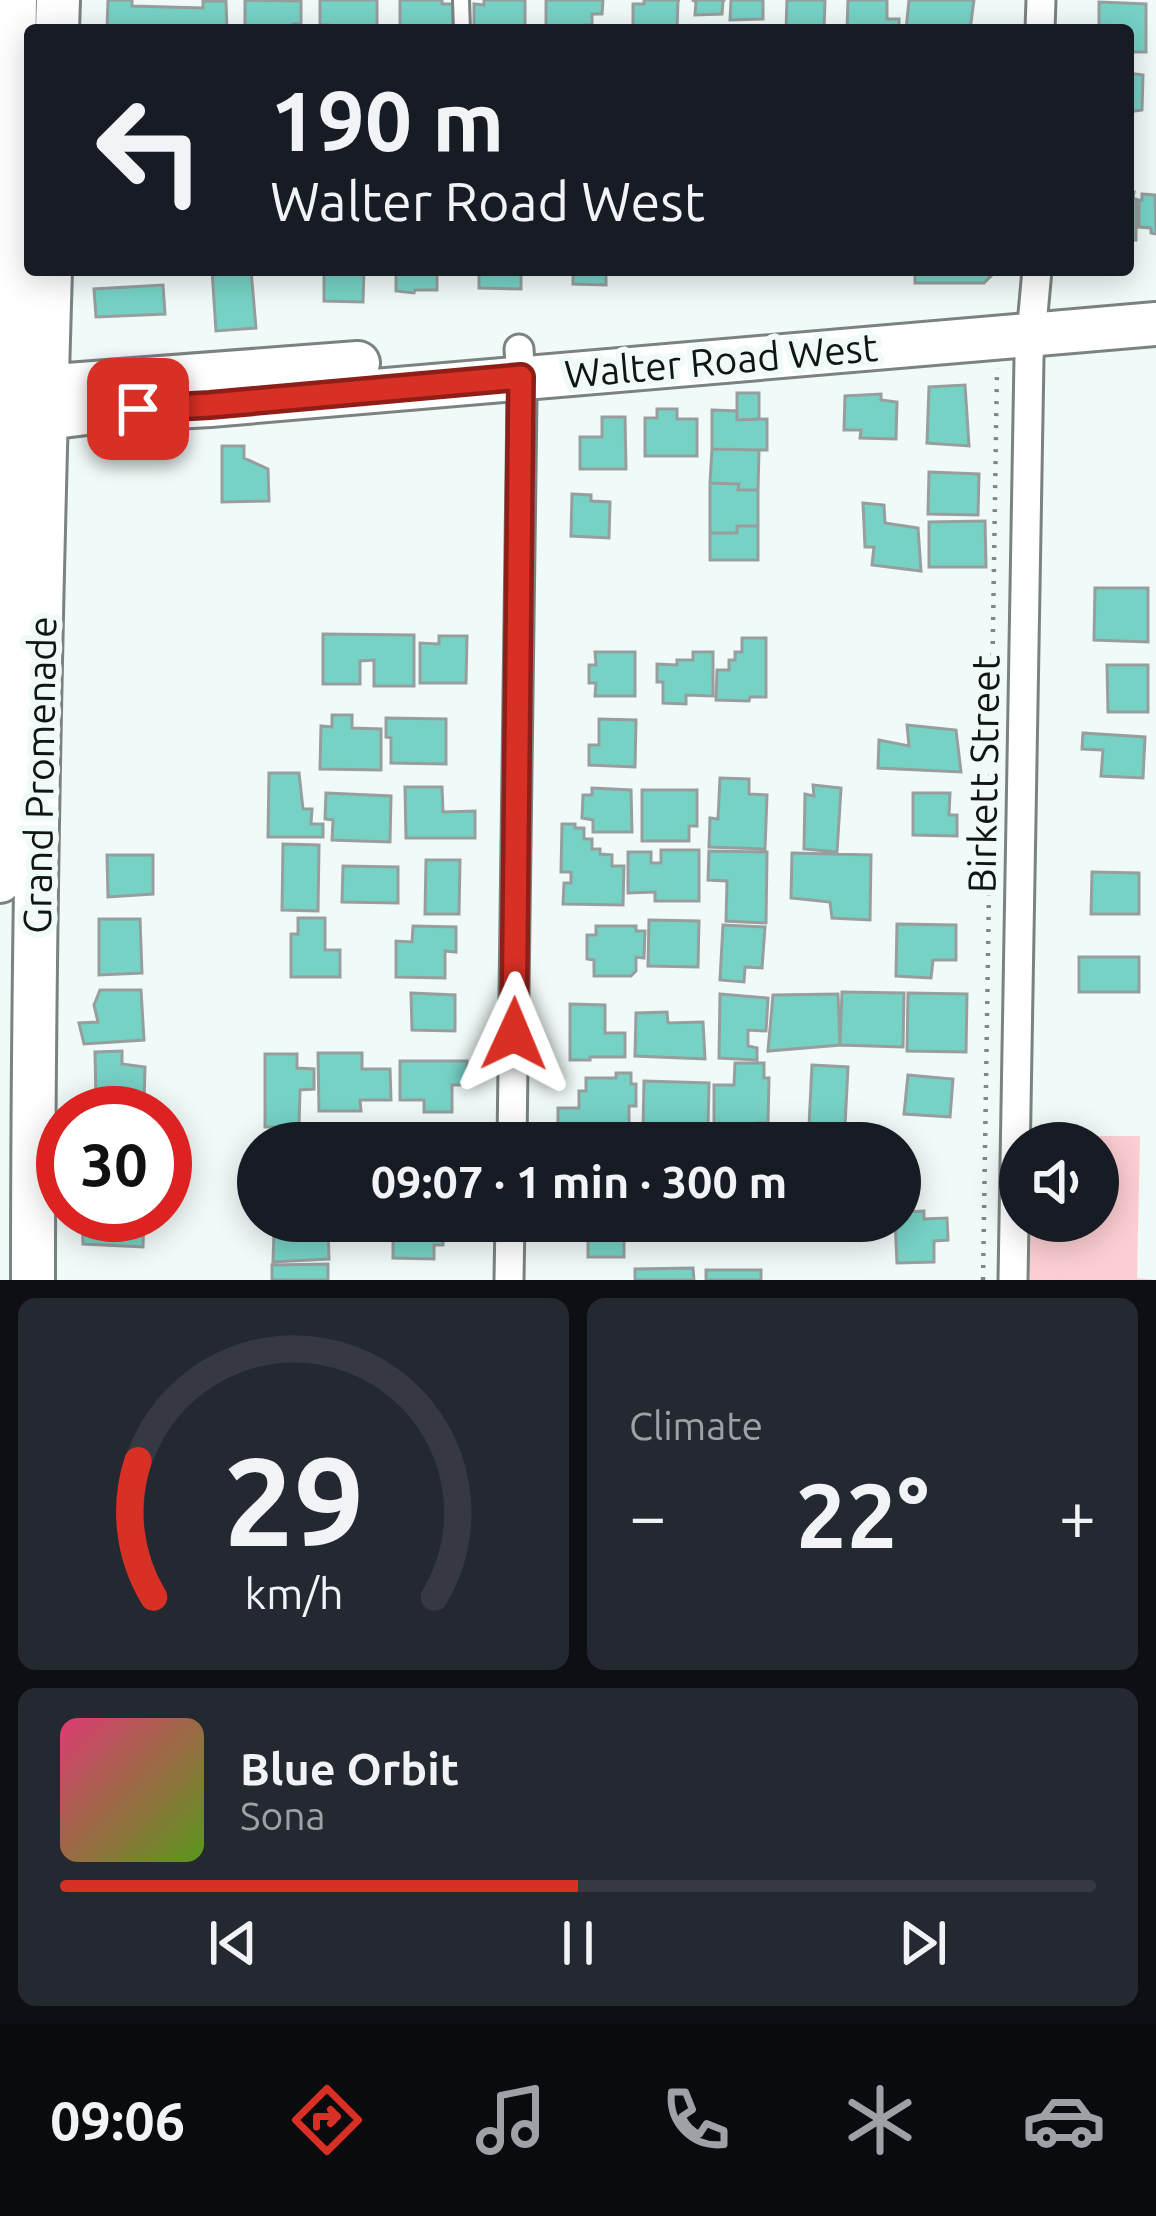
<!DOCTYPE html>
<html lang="en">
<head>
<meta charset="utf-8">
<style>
	body { margin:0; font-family:Ubuntu,sans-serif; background:#242831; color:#f1f3f6; height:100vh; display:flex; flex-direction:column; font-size:45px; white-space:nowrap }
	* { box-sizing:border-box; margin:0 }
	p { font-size:39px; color:#9ea1a6 }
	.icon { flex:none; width:66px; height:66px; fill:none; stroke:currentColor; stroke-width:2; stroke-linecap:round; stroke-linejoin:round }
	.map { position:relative; height:1280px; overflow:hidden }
	.drawer { display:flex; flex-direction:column; gap:18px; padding:18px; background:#0d0f14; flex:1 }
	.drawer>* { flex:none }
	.hud { position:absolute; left:24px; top:24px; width:1110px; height:252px; border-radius:12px; box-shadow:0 6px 30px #0003; background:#171b24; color:#f1f3f6; overflow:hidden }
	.buttons { position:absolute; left:999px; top:1122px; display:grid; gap:24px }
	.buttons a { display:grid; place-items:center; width:120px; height:120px; border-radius:50%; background:#171b24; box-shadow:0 6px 30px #0003; font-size:60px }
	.speed { position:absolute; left:36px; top:1086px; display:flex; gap:24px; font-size:60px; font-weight:700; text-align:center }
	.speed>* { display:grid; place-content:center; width:156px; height:156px; border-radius:50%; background:#171b24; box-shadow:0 6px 30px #0003; line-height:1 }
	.speed .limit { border:18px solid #d22; background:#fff; color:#111 }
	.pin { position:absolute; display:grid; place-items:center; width:102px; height:102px; color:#fff; margin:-51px; border-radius:24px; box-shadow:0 6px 18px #0006 }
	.me { position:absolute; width:132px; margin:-66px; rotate:1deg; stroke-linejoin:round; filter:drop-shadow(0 0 9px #0008) }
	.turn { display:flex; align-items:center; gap:42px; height:252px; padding:0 48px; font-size:54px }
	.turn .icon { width:156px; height:156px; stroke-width:2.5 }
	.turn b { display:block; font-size:84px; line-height:102px }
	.big { font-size:90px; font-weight:700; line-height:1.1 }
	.drawer .tile { flex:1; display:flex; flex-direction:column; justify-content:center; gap:18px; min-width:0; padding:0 42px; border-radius:18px; background:#242831 }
	.drawer .dial { align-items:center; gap:0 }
	.dial svg { height:312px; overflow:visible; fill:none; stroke:#363941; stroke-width:7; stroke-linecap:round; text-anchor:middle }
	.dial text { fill:#f1f3f6; stroke:none }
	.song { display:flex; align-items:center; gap:36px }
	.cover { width:144px; height:144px; border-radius:18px; background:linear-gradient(135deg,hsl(340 70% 55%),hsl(90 70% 35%)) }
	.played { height:12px; border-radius:6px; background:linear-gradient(90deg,#d93025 50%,#363941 50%) }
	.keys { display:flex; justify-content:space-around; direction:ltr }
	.heat { display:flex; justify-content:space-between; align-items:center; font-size:66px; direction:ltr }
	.drawer .tiles { flex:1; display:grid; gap:18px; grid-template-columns:1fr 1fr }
	.tile:last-child { grid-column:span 2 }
	.trip { position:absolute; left:237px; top:1122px; width:684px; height:120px; border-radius:60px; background:#171b24; box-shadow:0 6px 30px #0003; font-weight:700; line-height:120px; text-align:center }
	.menu { display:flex; height:192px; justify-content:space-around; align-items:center; background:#090b0e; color:#9ea1a6 }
	.menu .icon { width:84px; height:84px }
	.menu .selected { color:#d93025 }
	.menu b { font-size:54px; color:#f1f3f6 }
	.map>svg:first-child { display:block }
	.green { fill:#fcced1; fill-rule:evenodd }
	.building { fill:#77d2c6; stroke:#969f9e; stroke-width:3 }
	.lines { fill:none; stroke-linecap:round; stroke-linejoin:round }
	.service-casing { stroke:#7a8381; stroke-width:20 }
	.minor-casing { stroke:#7a8381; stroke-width:33 }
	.primary-casing { stroke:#7a8381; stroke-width:48 }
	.path { stroke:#7f8685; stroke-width:4.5; stroke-dasharray:3 9; stroke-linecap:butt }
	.service { stroke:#fff; stroke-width:14 }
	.minor { stroke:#fff; stroke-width:27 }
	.primary { stroke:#fff; stroke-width:42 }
	.route-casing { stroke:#8d1f18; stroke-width:30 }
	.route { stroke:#d93025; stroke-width:21 }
	.labels { text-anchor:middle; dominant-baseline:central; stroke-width:12; stroke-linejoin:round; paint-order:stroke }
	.street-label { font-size:39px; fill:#101413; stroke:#f0faf8 }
</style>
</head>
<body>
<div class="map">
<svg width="1156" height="1280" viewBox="0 0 1156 1280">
	<rect width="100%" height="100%" fill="#f0faf8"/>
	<!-- green -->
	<path class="green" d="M1015,1136H1140L1137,1278L1156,1280H1013ZM1020,1143H1098V1221H1020Z"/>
	<!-- building -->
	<path class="building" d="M108,0H132V6L203,8V1H226L227,30H107Z
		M245,0L301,1V24H293V30H245Z
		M320,0H377V30H328V25H320Z
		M400,0H442V4H453V26H440V30H400Z
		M484,0H525V30H484L474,27V4L484,5Z
		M546,0H603L602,14H592V25H585V30H595H546Z
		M644,0H680H678L677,30H644V26H633V4H644Z
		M692,0H725L723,1L722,14L695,15L696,2Z
		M731,0H763V19L730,20Z
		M787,0H825L824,30H786Z
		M848,0H887V19H899V30H847Z
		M909,0H974L970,30H906Z
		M1099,2L1146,4V52H1128V30H1091V27H1099Z
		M1128,73L1143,75L1142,110L1128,112Z
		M1128,192H1134L1133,198L1136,199V240H1128Z
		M1142,194L1155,195L1156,234L1151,233V228L1139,227V200H1142Z
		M212,270H251L256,328L216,331Z
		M324,270H364L363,302L324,301Z
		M396,270H448L437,271V290H415L414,293L396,291Z
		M469,270H521V289L479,288V272Z
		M573,270H606V285L573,284Z
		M915,270H997L984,283H915Z
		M163,285L165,314L96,317L94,289Z
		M965,385L969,446L927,443L929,387Z
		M737,393H759V419L737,420Z
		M881,394V400L897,402L896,439L860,438L861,430H844L845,396Z
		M657,409H677V419H697V456H645V418H657Z
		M712,410L737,411V420L767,419V450L712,449Z
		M602,417H625L626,469H580V437H602Z
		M222,446H244V458L268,469L269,501L222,502Z
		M712,449L759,450L758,490H738L739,484L710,483Z
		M929,472L979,474L978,515L928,514Z
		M710,483L739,484L738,490H758V526H737V533H710Z
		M572,494L591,495V501L610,502L609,538L571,536Z
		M863,503L884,505L885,523L918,528L921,571L872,565L874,547H865Z
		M985,521L986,567H929V522Z
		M737,526H758V560H710V533H737Z
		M1095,588H1148V642L1094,640Z
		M323,634L414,635V686H374V660L360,661V684H323Z
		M439,636H467L466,683H420V643L439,644Z
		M742,638H766V697H750L749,701L716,700L717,670H729V660H735V652H742Z
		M595,652H635V696H595L596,683H589V665H596Z
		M693,652H713V696L686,695V704L663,703V682H657V664L677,665V660H693Z
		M1107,665H1148V712H1108Z
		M332,715H352V728L381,729V770L320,769L321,726L332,727Z
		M386,718L446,719V764L391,763V738L386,737Z
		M599,719L636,720L635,767L589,765V745H599Z
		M907,725L956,730L961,772L878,768L879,740L909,746Z
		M1083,733L1145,737L1143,778L1101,776L1103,750L1082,749Z
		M269,773H299L303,809H312L311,824H323V837H268Z
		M720,778L749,779V794L767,795L765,849L709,847L710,818L718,819Z
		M813,785L841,788L837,852L804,849L805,794L814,796Z
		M405,787H442L443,812L475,811V838H406Z
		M592,788L631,790L632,832H593V820L582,818L583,795H592Z
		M642,790H697V826H689V841H642Z
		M326,793L391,796L390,842L332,840L333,820L325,819Z
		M913,793H950L949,815H957V836L913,835Z
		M562,824H575V828H584V839H592V849H600V854L612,855V866H624L623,905L563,904L564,883H571V872H561Z
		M283,844L319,845L318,911L282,910Z
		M661,850H699V901H655V892L628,893V852H651V863H661Z
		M709,851L767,852L766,923L726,921L727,881L708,880Z
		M792,853L871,855L870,920L832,918L830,902L791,898Z
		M107,855H153V894L108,897Z
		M426,860H460L459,914H425Z
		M343,866L398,867V903L342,902Z
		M1092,872L1139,873V914H1091Z
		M298,918H325V950H340V977H291V934H298Z
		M99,919H140L142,973L99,975Z
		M649,920L699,921L698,967L648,966Z
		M897,924L956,925V960H933L931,978L896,976Z
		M723,925L765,927L762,968L745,967L744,982L720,980Z
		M413,926L456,927V952L445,951V978L396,977V941L412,942Z
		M596,926H636V931H645L644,958L636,957V971L631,976H594V960L587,959V935H596Z
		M1079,957H1139V992H1079Z
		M100,990H141L144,1040L84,1044L79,1023L98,1022L94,1005Z
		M842,992L904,993L903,1047L840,1045Z
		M411,993L455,995V1031L412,1030Z
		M908,993L967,994L966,1052L907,1051Z
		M720,994L768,998L766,1031L748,1030V1046L757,1048V1060L719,1058Z
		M838,994L840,1045L768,1051L773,995Z
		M570,1004L605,1005V1033H625V1057H590V1060H570Z
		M667,1012L668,1023L703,1022L705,1059L635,1056L636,1013Z
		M122,1051V1064L145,1067L144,1104L96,1102L95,1052Z
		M318,1053H362V1069H390L391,1100H360L361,1111H319Z
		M265,1054H297V1068L314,1069V1089L300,1090L299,1127H265Z
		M400,1061H467V1085H452V1112H424V1100H400Z
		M735,1063H764V1078H769L768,1123H756L755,1133H719V1123L714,1124V1085H734Z
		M812,1065L848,1067L845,1125L809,1126Z
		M616,1073H631V1084H636V1106H629V1131H558V1108H579V1091H586V1078H616Z
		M908,1075L953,1079L950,1117L904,1114Z
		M644,1081L709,1083L708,1127L701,1126V1132L643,1131Z
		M924,1211V1219L947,1218L948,1240L934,1241V1262L897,1263L895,1221H900V1212Z
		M82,1215H144L143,1247L83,1244Z
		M393,1221H444L443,1245H434V1259L393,1258Z
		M588,1221H624V1257H588Z
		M328,1228L329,1259L273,1262L274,1229Z
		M328,1264V1280H272V1265Z
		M693,1268L694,1280H635V1269Z
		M706,1270H761V1280H706Z"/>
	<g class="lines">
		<defs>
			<path id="service" d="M461,0L462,30"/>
			<path id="minor" d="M1040,30L1041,0
				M512,1143L522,397L519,349
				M509,1280L510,1221
				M1013,1280L1029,358L1037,270"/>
			<path id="primary" d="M57,30L58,0
				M0,390L358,363
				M0,424L102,411L210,405L1156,324
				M0,881L15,0
				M33,1280C33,943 40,606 50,270"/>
		</defs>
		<!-- service casing -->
		<use href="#service" class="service-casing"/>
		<!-- minor casing -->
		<use href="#minor" class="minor-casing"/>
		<!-- primary casing -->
		<use href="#primary" class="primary-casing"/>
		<!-- path -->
		<path class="path" d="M983,1280L997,368"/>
		<!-- service -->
		<use href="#service" class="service"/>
		<!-- minor -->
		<use href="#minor" class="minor"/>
		<!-- primary -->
		<use href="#primary" class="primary"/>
	</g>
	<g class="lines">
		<defs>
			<path id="route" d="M138,409L210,405L521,377L514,1034"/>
		</defs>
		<!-- route casing -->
		<use href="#route" class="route-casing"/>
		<!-- route -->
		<use href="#route" class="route"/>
	</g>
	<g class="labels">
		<!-- street labels -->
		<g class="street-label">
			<text transform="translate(721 360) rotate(-5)">Walter Road West</text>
			<text transform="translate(983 774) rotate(-89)">Birkett Street</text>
			<text transform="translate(39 775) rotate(-89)">Grand Promenade</text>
		</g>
	</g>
</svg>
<div class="buttons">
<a><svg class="icon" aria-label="sound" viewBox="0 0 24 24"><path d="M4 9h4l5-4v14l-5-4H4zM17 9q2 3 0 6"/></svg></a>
</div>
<div class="speed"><div class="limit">30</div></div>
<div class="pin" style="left:138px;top:409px;background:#d93025"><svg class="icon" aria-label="arrive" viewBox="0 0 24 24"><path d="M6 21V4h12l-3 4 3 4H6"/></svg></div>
<svg class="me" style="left:514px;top:1034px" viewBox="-20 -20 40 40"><path d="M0-17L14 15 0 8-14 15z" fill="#d93025" stroke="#fff" stroke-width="4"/></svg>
<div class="trip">09:07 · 1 min · 300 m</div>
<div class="hud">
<div class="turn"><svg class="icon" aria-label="left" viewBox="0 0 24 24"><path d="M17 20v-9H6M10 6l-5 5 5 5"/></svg><div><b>190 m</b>Walter Road West</div></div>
</div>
</div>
<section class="drawer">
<div class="tiles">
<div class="tile dial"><svg viewBox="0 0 100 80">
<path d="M14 69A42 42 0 1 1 86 69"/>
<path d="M14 69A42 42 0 0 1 10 34" stroke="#d93025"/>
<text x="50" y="56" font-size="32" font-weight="700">29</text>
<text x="50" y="72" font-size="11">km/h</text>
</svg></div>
<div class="tile"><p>Climate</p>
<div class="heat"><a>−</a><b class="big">22°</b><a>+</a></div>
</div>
<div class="tile">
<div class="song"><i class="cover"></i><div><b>Blue Orbit</b><p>Sona</p></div></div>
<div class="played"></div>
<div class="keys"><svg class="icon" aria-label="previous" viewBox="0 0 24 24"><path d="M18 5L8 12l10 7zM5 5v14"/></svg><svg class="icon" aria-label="pause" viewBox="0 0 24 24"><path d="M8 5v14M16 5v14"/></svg><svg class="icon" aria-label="next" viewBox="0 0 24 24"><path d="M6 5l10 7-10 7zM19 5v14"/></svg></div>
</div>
</div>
</section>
<nav class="menu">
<b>09:06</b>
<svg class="icon selected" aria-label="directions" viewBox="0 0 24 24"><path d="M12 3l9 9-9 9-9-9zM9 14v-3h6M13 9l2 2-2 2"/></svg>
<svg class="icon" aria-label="music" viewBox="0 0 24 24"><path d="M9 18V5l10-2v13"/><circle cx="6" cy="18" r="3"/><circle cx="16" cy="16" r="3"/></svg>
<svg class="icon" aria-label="phone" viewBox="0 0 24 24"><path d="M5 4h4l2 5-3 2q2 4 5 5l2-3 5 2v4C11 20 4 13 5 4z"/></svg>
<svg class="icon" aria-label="climate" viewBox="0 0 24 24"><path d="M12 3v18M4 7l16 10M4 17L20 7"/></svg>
<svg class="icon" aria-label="car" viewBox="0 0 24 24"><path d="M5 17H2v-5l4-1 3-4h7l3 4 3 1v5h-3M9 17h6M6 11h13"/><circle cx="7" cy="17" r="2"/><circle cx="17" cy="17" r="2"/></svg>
</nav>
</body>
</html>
